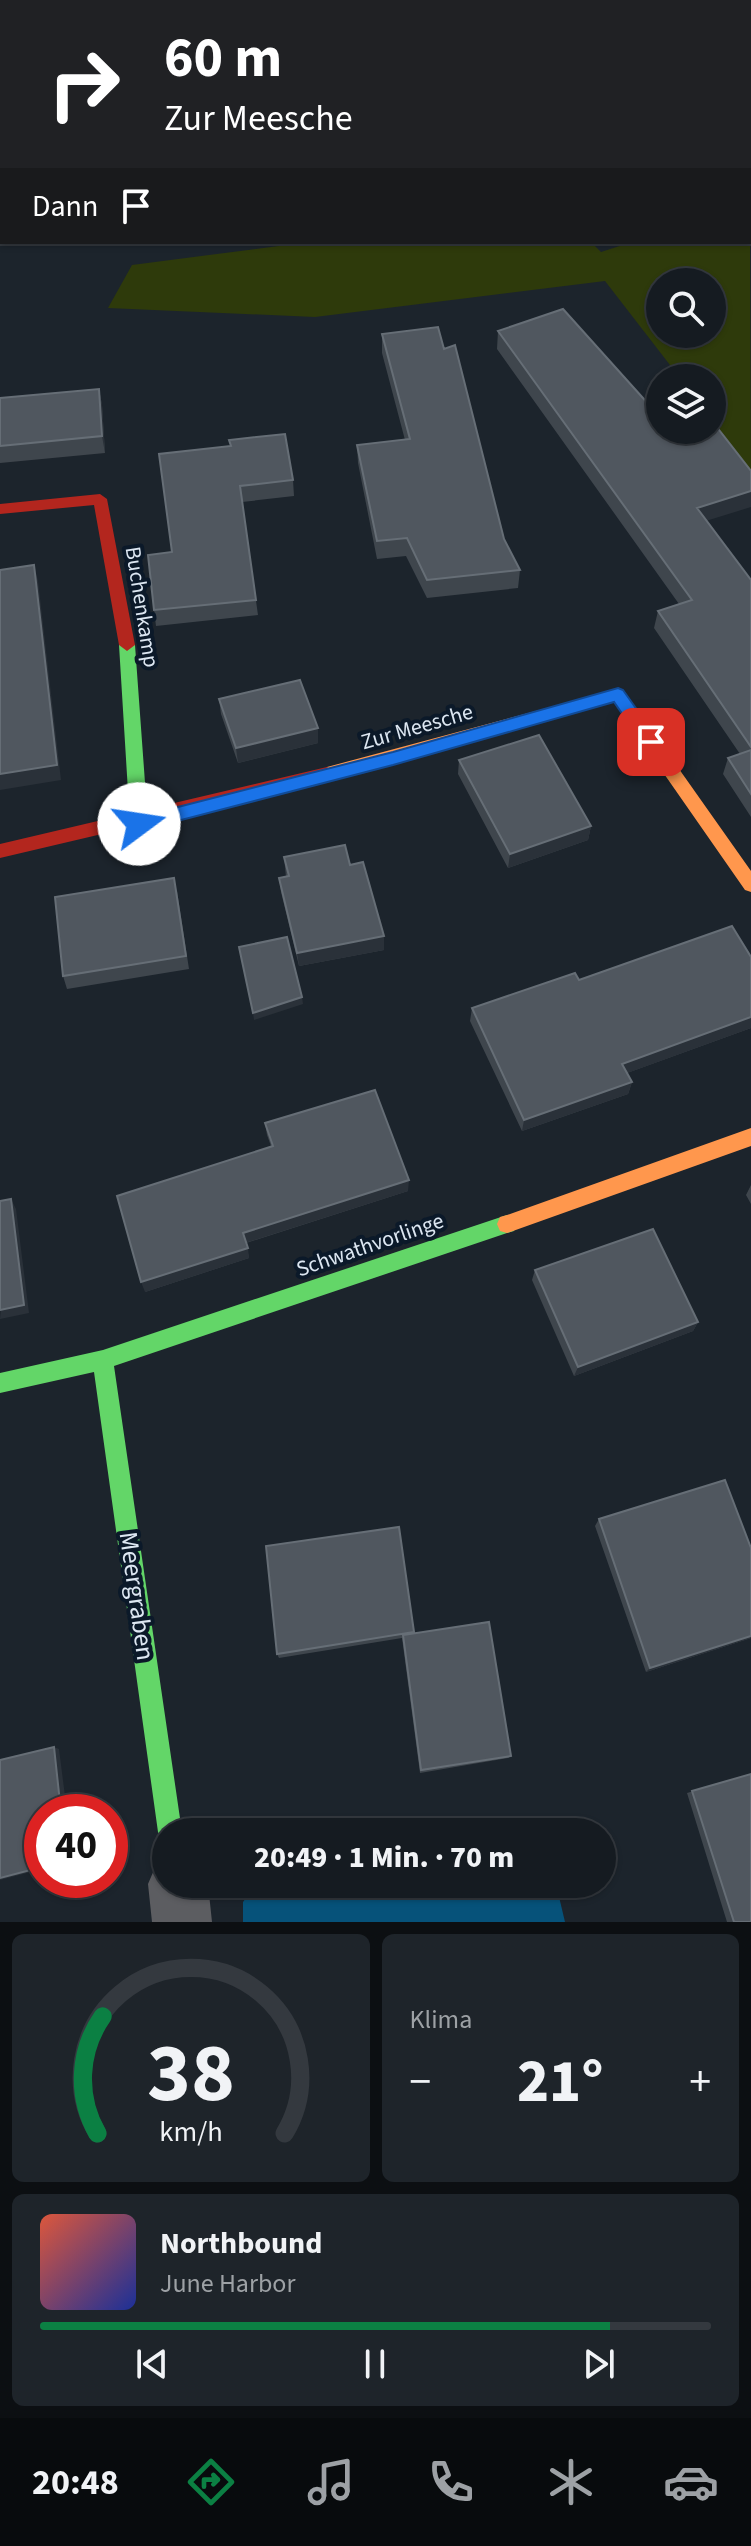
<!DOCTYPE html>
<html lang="de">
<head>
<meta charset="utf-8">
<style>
	body { margin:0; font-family:"Source Sans 3",sans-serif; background:#1e242a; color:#f1f3f6; height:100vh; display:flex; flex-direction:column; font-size:30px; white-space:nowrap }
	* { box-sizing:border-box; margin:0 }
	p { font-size:26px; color:#9da1a5 }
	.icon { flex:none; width:44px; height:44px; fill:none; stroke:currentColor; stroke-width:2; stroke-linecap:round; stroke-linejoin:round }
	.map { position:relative; height:1922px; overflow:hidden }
	.details { display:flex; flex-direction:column; gap:12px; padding:12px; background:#0c0f12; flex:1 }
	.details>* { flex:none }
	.banner { position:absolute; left:0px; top:0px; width:752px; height:244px; box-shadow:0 2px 6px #0004,0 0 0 2px #34393f; background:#202124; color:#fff; overflow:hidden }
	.buttons { position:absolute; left:646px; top:268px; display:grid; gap:16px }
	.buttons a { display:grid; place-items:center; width:80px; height:80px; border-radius:50%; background:#151b21; box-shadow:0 2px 6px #0004,0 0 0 2px #34393f; font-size:40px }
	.speed { position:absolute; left:24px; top:1794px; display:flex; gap:16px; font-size:40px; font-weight:700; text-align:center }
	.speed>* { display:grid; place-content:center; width:104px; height:104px; border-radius:50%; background:#151b21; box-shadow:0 2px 6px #0004,0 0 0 2px #34393f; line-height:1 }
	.speed .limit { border:12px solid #d22; background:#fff; color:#111 }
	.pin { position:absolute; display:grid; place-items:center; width:68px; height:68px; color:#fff; margin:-34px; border-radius:16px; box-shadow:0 4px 12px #0006 }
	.me { position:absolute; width:88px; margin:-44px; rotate:76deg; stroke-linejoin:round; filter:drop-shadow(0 0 6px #0008) }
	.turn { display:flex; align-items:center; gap:28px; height:168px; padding:0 32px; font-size:36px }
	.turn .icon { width:104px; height:104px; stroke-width:2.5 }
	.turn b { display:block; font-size:56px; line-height:68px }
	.then { display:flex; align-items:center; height:76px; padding:0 32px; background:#0003; gap:16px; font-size:30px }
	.big { font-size:60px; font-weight:800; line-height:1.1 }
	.details .card { flex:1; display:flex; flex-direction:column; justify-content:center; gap:12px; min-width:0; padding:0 28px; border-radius:12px; background:#1e242a }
	.details .dial { align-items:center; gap:0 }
	.dial svg { height:208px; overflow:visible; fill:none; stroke:#34393f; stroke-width:7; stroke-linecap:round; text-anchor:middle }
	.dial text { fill:#f1f3f6; stroke:none }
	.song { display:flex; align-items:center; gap:24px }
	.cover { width:96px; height:96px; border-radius:12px; background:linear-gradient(135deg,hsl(10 70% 55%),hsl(230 70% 35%)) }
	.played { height:8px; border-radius:4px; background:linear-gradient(90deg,#0b8043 85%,#34393f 85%) }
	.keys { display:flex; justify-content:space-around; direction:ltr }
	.heat { display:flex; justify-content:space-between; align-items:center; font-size:44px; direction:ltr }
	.details .tiles { flex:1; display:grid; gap:12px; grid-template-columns:1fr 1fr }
	.card:last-child { grid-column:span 2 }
	.trip { position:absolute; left:152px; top:1818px; width:464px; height:80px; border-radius:40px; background:#151b21; box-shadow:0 2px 6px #0004,0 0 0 2px #34393f; font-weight:800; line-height:80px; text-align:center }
	.tabs { display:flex; height:128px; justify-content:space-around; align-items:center; background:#080b0d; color:#9da1a5 }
	.tabs .icon { width:56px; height:56px }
	.tabs .active { color:#0b8043 }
	.tabs b { font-size:36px; color:#f1f3f6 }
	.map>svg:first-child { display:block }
	.green { fill:#2e3a0b; fill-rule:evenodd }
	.water { fill:#06527a }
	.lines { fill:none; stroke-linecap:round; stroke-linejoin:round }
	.street { fill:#5c5d61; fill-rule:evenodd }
	.fast { fill:#63d668; fill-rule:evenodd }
	.slow { fill:#ff974d; fill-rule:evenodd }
	.jam { fill:#b3261e; fill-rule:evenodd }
	.wall { fill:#3f464d }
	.shaded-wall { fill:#2a3139 }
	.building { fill:#50575f; stroke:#666e76; stroke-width:2 }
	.route { fill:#1a73e8; stroke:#114b97; stroke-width:2 }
	.labels { text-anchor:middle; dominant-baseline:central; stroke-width:8; stroke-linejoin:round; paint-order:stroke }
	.street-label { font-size:22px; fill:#dde7f2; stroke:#0b1929 }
	.near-street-label { font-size:26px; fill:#dde7f2; stroke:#0b1929 }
</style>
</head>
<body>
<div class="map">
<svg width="751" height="1922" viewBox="0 0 751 1922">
	<rect width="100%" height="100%" fill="#1c242c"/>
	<!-- green -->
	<path class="green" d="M750,228L751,471L712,420V378H680L605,281L315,317L108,308L132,265L309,242H591L601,252L632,242H750ZM660,282H712V334H660Z"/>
	<!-- water -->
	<path class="water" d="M256,1884H556L565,1922H243V1902Z"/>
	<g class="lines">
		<!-- street -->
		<path class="street" d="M166,1859V1884H208L212,1922H152L148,1884L157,1863Z"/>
		<!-- fast -->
		<path class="fast" d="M127,639L135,645L148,824L139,831L130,824L119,645Z
			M507,1215L514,1217L517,1224L514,1231L507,1233L114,1366L182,1832H166V1842L162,1840L158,1832L94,1372L0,1393V1373L103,1350Z"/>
		<!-- slow -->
		<path class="slow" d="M618,689L624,691L751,871V892L745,890L614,702L327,781L319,774L327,767Z
			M751,1128V1146L507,1233L500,1231L497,1224L500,1217L507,1215Z"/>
		<!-- jam -->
		<path class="jam" d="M100,494L107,499L135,645L127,651L119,645L94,505L0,514V504Z
			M327,767L335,774L327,781L0,858V844Z"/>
	</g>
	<!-- wall -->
	<path class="wall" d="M498,331L707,521L751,580V817L723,774L728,758L740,754L654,628L658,611L679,604L497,349Z
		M382,334L504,539L520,570L518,588L427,598L406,556L377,559L358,463L357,445L405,440L382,353Z
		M99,389L102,405L105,453L0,463V398Z
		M159,454L293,480L294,496L242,502L258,615L156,626L154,610L172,552Z
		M219,699L318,743L238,763L221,714Z
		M459,760L591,826L588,840L508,868L458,774Z
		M284,857L350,865L384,950L299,966L281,892L279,878L286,877Z
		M177,891L189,969L67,989L63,976Z
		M579,980L751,1028L627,1073L632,1082L628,1094L522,1131L470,1021L472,1008Z
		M265,1123L408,1191L246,1243L249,1258L145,1292L271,1146L267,1135Z
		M751,1185V1204L746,1195Z
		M535,1270L698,1322L693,1331L574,1376L532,1280Z
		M599,1519L751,1638L646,1672L595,1526Z
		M399,1527L414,1633L511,1756L508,1758L420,1773L402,1638L279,1658L277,1654Z
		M751,1774V1922H727L687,1793Z"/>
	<!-- shaded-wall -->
	<path class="shaded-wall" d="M99,389L102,405L105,453L102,436Z
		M751,491V507L693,525L697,508Z
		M34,565L38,581L61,780L0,790V774Z
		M318,728V743L238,763L236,748Z
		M591,826L588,840L508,868L510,854Z
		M384,936V950L299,966L297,953Z
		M302,997L303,1004L254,1020L253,1013Z
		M751,1017V1028L619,1076L622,1064Z
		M632,1082L628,1094L522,1131L524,1120Z
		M409,1180L408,1191L245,1243L243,1233Z
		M11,1199L16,1209L29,1313L0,1319Z
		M248,1248L249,1258L145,1292L141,1282Z
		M698,1322L693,1331L574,1376L578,1367Z
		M751,1636V1638L646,1672L650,1668Z
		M54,1747L59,1749L67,1812H61Z
		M42,1867V1869L0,1880V1878Z"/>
	<!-- building -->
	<path class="building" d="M563,309L660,417V430H712V421L751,471V491L697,508L751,580V747L658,611L692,600L498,331Z
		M438,327L444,349L455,345L504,539L520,570L427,580L407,538L377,541L357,445L410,439L382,334Z
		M99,389L102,436L0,446V398Z
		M285,434L293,480L240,486L256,600L154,610L148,555L172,552L159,454L231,446L229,440Z
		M34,565L57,765L0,774V570Z
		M300,680L318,728L236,748L219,699Z
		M539,735L591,826L510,854L459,760Z
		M751,750V794L728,758Z
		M345,845L350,865L363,862L384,936L297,953L279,878L289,876L284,857Z
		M174,878L186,956L63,976L55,897Z
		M732,926L751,957V1017L622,1064L632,1082L524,1120L472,1008L575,973L579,980Z
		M287,937L302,997L253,1013L239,947Z
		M375,1090L409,1180L243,1233L248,1248L141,1282L117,1196L273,1146L265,1123Z
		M11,1199L24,1305L0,1310V1201Z
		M653,1229L698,1322L578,1367L535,1270Z
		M725,1480L751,1548V1636L650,1668L599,1519Z
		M399,1527L414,1632L277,1654L266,1546Z
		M489,1622L511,1756L421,1770L403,1635Z
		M54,1747L61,1812H42V1867L0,1878V1760Z
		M751,1774V1922H734L692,1791Z"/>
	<!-- route -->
	<path class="route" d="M618,688L623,690L657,738V747H645L614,702L393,765L139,831L131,824L139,817L393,752Z"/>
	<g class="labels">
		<!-- street labels -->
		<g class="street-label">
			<text transform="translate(142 607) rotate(81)">Buchenkamp</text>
			<text transform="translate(417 727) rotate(-16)">Zur Meesche</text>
			<text transform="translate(370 1245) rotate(-19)">Schwathvorlinge</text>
		</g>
		<!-- near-street labels -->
		<g class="near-street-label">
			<text transform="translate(137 1596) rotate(82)">Meergraben</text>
		</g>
	</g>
</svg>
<div class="buttons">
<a><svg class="icon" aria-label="search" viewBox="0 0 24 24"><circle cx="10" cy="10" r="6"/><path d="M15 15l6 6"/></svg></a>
<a><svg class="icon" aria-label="layers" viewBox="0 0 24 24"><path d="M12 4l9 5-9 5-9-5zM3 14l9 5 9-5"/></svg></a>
</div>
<div class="speed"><div class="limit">40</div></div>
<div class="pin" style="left:651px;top:742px;background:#d93025"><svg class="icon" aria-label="arrive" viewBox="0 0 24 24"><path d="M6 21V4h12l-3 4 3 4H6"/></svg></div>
<svg class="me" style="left:139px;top:824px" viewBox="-20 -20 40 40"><circle r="19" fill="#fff"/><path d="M0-13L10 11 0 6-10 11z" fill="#1a73e8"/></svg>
<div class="trip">20:49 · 1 Min. · 70 m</div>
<div class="banner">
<div class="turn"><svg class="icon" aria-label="right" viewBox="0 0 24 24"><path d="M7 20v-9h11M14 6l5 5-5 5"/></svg><div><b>60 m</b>Zur Meesche</div></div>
<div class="then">Dann<svg class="icon" aria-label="arrive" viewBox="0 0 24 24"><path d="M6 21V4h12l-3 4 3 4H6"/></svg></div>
</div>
</div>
<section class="details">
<div class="tiles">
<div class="card dial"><svg viewBox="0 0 100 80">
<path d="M14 69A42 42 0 1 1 86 69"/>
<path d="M14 69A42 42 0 0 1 16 24" stroke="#0b8043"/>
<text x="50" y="56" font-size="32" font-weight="700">38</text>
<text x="50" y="72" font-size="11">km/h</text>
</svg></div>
<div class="card"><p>Klima</p>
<div class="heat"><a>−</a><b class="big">21°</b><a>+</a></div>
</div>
<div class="card">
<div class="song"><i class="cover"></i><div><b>Northbound</b><p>June Harbor</p></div></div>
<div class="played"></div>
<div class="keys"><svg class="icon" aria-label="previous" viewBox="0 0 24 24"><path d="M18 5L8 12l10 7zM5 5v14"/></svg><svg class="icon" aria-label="pause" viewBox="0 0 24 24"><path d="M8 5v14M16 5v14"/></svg><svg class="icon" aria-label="next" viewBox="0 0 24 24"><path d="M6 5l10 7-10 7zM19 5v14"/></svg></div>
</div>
</div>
</section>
<nav class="tabs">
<b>20:48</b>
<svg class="icon active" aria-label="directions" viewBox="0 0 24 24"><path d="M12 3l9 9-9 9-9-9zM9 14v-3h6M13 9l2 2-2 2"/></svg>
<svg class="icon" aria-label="music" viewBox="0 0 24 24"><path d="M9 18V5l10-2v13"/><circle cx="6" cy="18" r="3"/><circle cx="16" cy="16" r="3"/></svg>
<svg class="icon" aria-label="phone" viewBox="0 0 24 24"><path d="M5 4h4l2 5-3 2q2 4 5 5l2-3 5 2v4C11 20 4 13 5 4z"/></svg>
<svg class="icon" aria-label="climate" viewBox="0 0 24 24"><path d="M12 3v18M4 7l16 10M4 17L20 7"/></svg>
<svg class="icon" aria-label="car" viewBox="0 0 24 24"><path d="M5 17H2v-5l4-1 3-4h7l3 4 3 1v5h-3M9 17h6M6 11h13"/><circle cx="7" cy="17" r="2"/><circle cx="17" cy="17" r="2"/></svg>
</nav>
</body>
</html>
